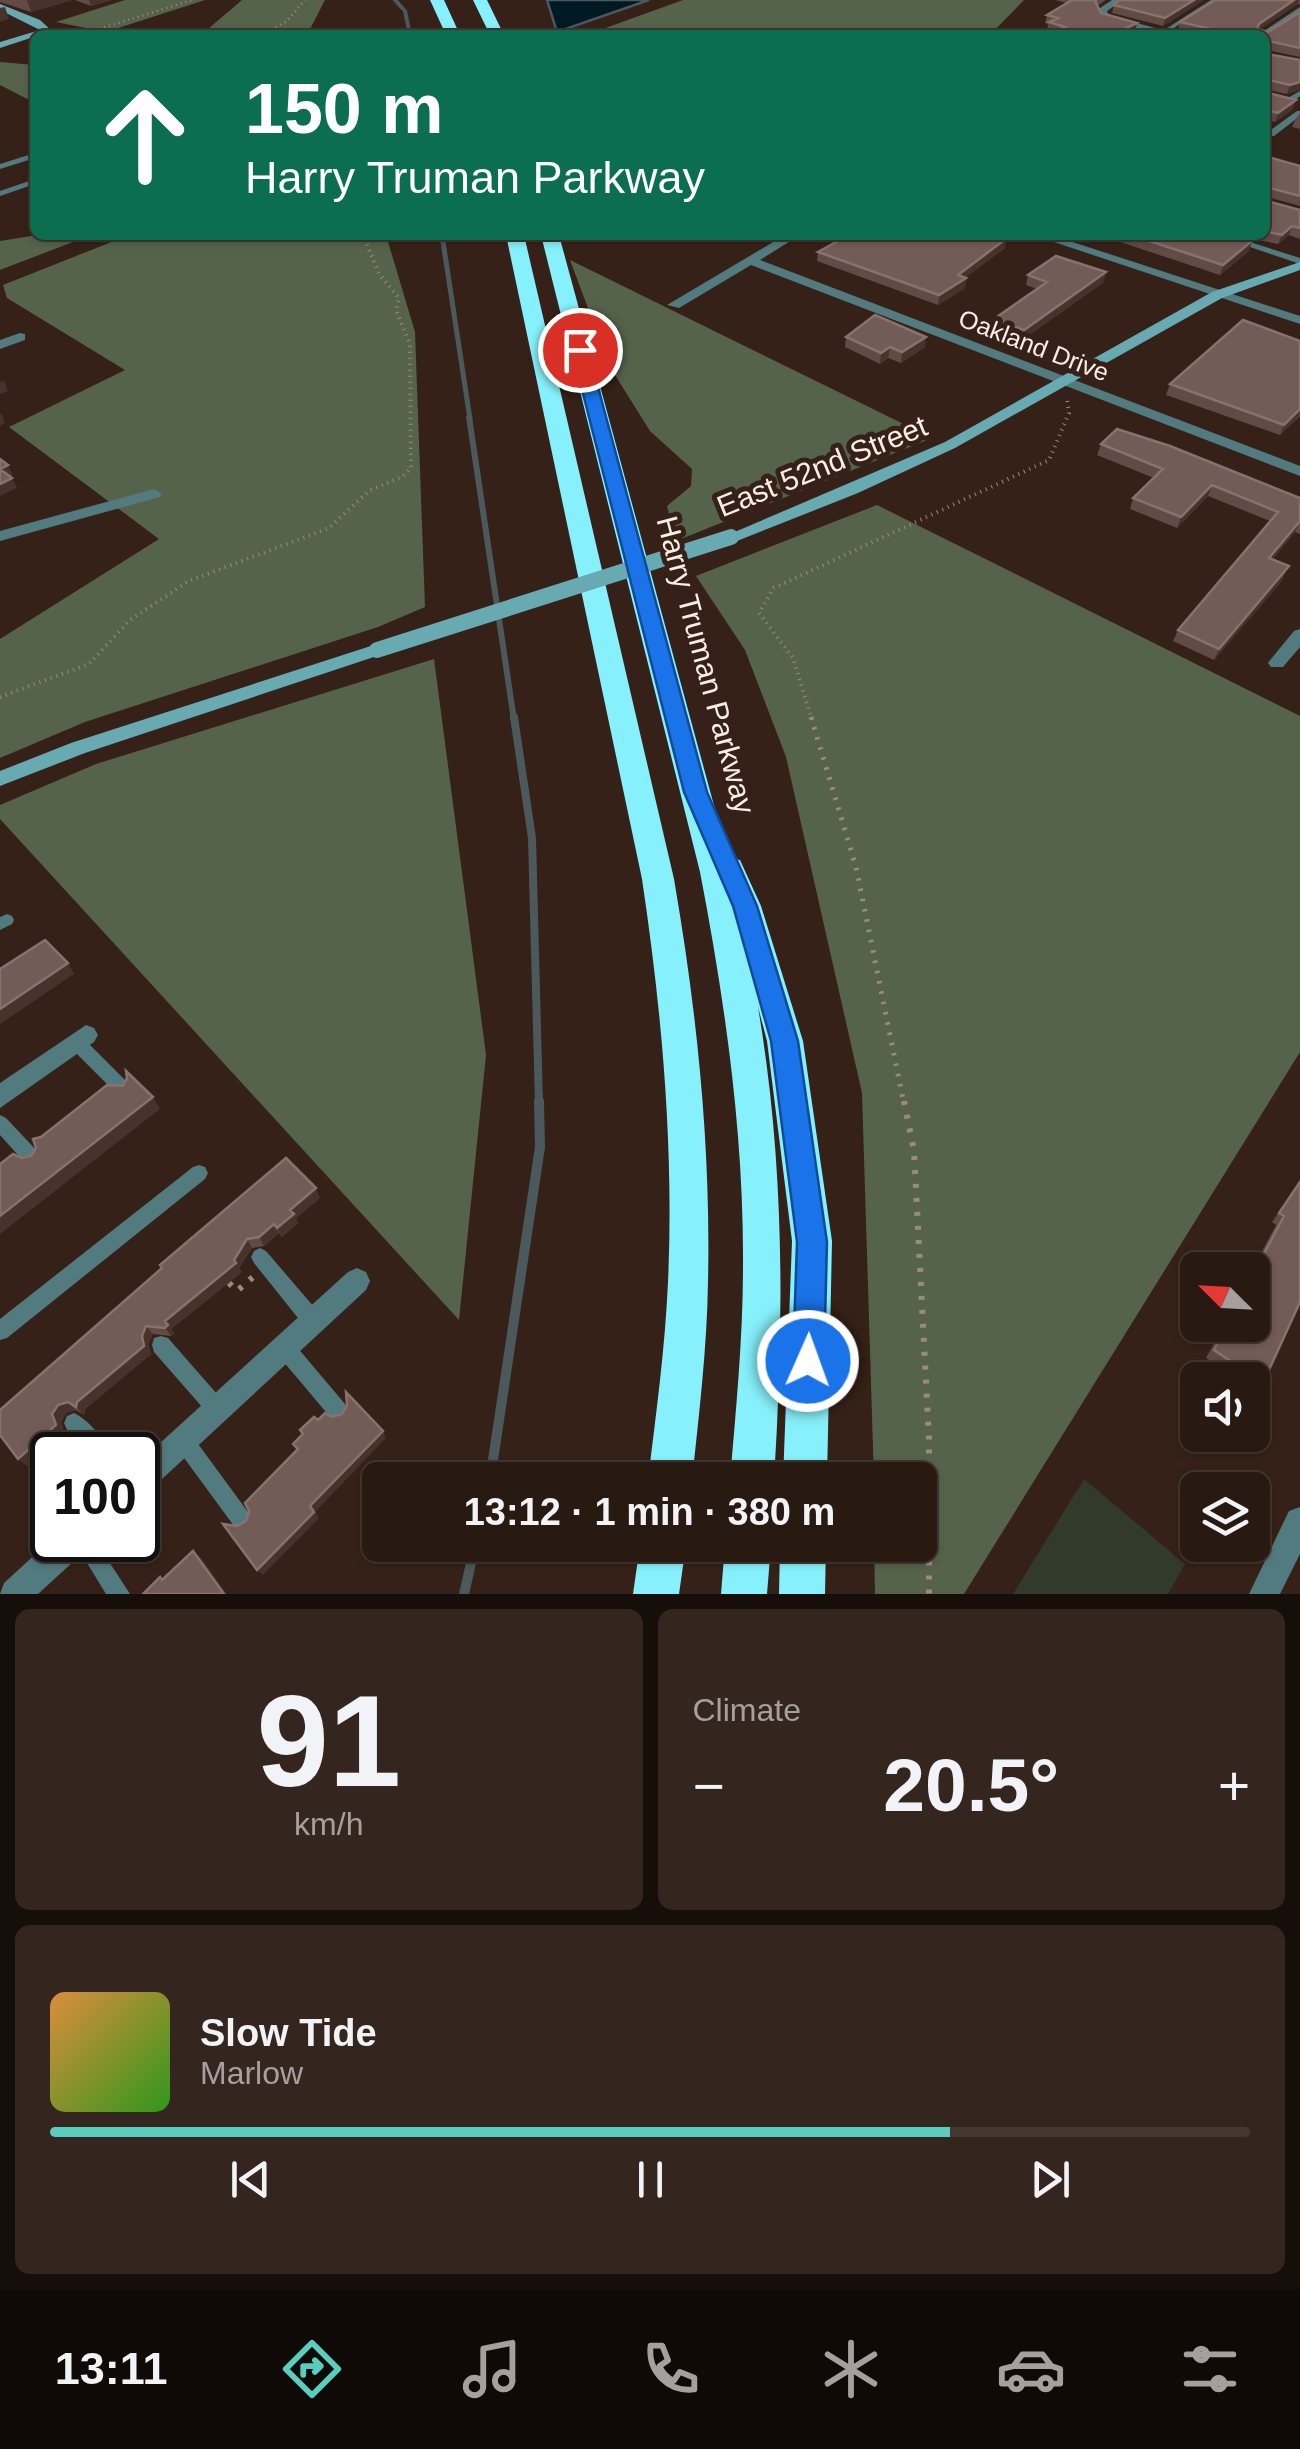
<!DOCTYPE html>
<html lang="en">
<head>
<meta charset="utf-8">
<style>
	body { margin:0; font-family:Helvetica,sans-serif; background:#34261f; color:#f1f3f6; height:100vh; display:flex; flex-direction:column; font-size:38px; white-space:nowrap }
	* { box-sizing:border-box; margin:0 }
	p { font-size:32px; color:#a5a09f }
	.icon { flex:none; width:55px; height:55px; fill:none; stroke:currentColor; stroke-width:2; stroke-linecap:round; stroke-linejoin:round }
	.map { position:relative; height:1594px; overflow:hidden }
	.panel { display:flex; flex-direction:column; gap:15px; padding:15px; background:#160e09; flex:1 }
	.panel>* { flex:none }
	.top-card { position:absolute; left:30px; top:30px; width:1240px; height:210px; border-radius:15px; box-shadow:0 2px 8px #0004,0 0 0 2px #443831; background:#0b6e4f; color:#fff; overflow:hidden }
	.needle { width:65px; rotate:294deg }
	.fabs { position:absolute; left:1180px; top:1252px; display:grid; gap:20px }
	.fabs a { display:grid; place-items:center; width:90px; height:90px; border-radius:15px; background:#281911; box-shadow:0 2px 8px #0004,0 0 0 2px #443831; font-size:50px }
	.speed { position:absolute; left:30px; top:1432px; display:flex; gap:20px; font-size:50px; font-weight:700; text-align:center }
	.speed>* { display:grid; place-content:center; width:130px; height:130px; border-radius:50%; background:#281911; box-shadow:0 2px 8px #0004,0 0 0 2px #443831; line-height:1 }
	.speed .limit { border:5px solid #111; border-radius:15px; background:#fff; color:#111 }
	.pin { position:absolute; display:grid; place-items:center; width:85px; height:85px; color:#fff; margin:-42px; border:5px solid #fff; border-radius:50%; box-shadow:0 2px 10px #0007 }
	.me { position:absolute; width:110px; margin:-55px; rotate:2deg; stroke-linejoin:round; filter:drop-shadow(0 0 8px #0008) }
	.turn { display:flex; align-items:center; gap:35px; height:210px; padding:0 50px; font-size:45px }
	.turn .icon { width:130px; height:130px; stroke-width:2.5 }
	.turn b { display:block; font-size:70px; line-height:85px }
	.big { font-size:75px; font-weight:800; line-height:1.1 }
	.panel .tile { flex:1; display:flex; flex-direction:column; justify-content:center; gap:15px; min-width:0; padding:0 35px; border-radius:15px; background:#34261f }
	.panel .dial { align-items:center; gap:0 }
	.dial b { font-size:130px; line-height:1 }
	.song { display:flex; align-items:center; gap:30px }
	.cover { width:120px; height:120px; border-radius:15px; background:linear-gradient(135deg,hsl(30 70% 55%),hsl(110 70% 35%)) }
	.played { height:10px; border-radius:5px; background:linear-gradient(90deg,#59cebe 75%,#443831 75%) }
	.keys { display:flex; justify-content:space-around; direction:ltr }
	.heat { display:flex; justify-content:space-between; align-items:center; font-size:55px; direction:ltr }
	.panel .tiles { flex:1; display:grid; gap:15px; grid-template-columns:1fr 1fr }
	.tile:last-child { grid-column:span 2 }
	.trip { position:absolute; left:362px; top:1462px; width:575px; height:100px; border-radius:15px; background:#281911; box-shadow:0 2px 8px #0004,0 0 0 2px #443831; font-weight:800; line-height:100px; text-align:center }
	.tab-bar { display:flex; height:160px; justify-content:space-around; align-items:center; background:#100a07; color:#a5a09f }
	.tab-bar .icon { width:70px; height:70px }
	.tab-bar .current { color:#59cebe }
	.tab-bar b { font-size:45px; color:#f1f3f6 }
	.map>svg:first-child { display:block }
	.green { fill:#323b2a }
	.forest { fill:#56634b }
	.water { fill:#001922; stroke:#4b595d; stroke-width:2.5 }
	.lines { fill:none; stroke-linecap:round; stroke-linejoin:round }
	.stream-far4 { stroke:#4b595d; stroke-width:4 }
	.stream-far3 { stroke:#4b595d; stroke-width:5 }
	.stream-far2 { stroke:#4b595d; stroke-width:6 }
	.stream-far1 { stroke:#4b595d; stroke-width:8 }
	.stream { stroke:#4b595d; stroke-width:10 }
	.path-far3 { stroke:#9b8a82; stroke-width:2.5; stroke-dasharray:1 4; stroke-linecap:butt }
	.path-far2 { stroke:#9b8a82; stroke-width:4; stroke-dasharray:1 5; stroke-linecap:butt }
	.path-far1 { stroke:#9b8a82; stroke-width:5; stroke-dasharray:2.5 8; stroke-linecap:butt }
	.path { stroke:#9b8a82; stroke-width:6; stroke-dasharray:4 10; stroke-linecap:butt }
	.lane { fill:#527b7f; fill-rule:evenodd }
	.street { fill:#527b7f; fill-rule:evenodd }
	.secondary { fill:#68aab1; fill-rule:evenodd }
	.highway { fill:#86f1fc; fill-rule:evenodd }
	.secondary-bridge { stroke:#68aab1; stroke-width:16 }
	.wall { fill:#624a46 }
	.shaded-wall { fill:#49322c }
	.building { fill:#735c57; stroke:#88726e; stroke-width:2.5 }
	.route { fill:#1a73e8; stroke:#114b97; stroke-width:2.5 }
	.labels { text-anchor:middle; dominant-baseline:central; stroke-width:10; stroke-linejoin:round; paint-order:stroke }
	.far-street-label { font-size:25px; fill:#fbede6; stroke:#352117 }
	.street-label { font-size:30px; fill:#fbede6; stroke:#352117 }
</style>
</head>
<body>
<div class="map">
<svg width="1300" height="1594" viewBox="0 0 1300 1594">
	<rect width="100%" height="100%" fill="#352117"/>
	<!-- green -->
	<path class="green" d="M1084,1479L1185,1564L1168,1594H1013Z"/>
	<!-- forest -->
	<path class="forest" d="M125,0H205L106,32L56,22Z
		M242,0H325L307,35H201Z
		M683,0H1024L990,35H586Z
		M0,62L35,65V103L0,85Z
		M37,235H91L0,270V241Z
		M129,235H386L415,332L425,607L378,627L85,722L0,758V639L159,539L9,427L125,370L7,298L3,285Z
		M570,260L932,438L676,541L667,506L691,486L692,469L650,431L610,367Z
		M877,505L1300,716V1052L964,1594H875L874,1545H920V1480H874L862,1093L786,757L745,650L696,576Z
		M434,659L486,1055L459,1320L0,819V805L96,764Z"/>
	<!-- water -->
	<path class="water" d="M547,0H649L557,32Z"/>
	<g class="lines">
		<!-- stream-far4 -->
		<path class="stream-far4" d="M395,0L405,11L410,35"/>
		<!-- stream-far3 -->
		<path class="stream-far3" d="M442,235L470,419"/>
		<!-- stream-far2 -->
		<path class="stream-far2" d="M469,417L514,720"/>
		<!-- stream-far1 -->
		<path class="stream-far1" d="M514,717L532,838L539,1104"/>
		<!-- stream -->
		<path class="stream" d="M490,1480L540,1147L539,1101
			M464,1594L475,1545"/>
		<!-- path-far3 -->
		<path class="path-far3" d="M90,32L192,0
			M263,35L287,21L305,0"/>
		<!-- path-far2 -->
		<path class="path-far2" d="M0,697L89,664L130,620L189,581L329,528L370,490L402,477L411,468L410,344L396,310L399,298L379,274L363,235
			M812,720L793,658L759,613L774,588L1049,460L1069,413L1067,399"/>
		<!-- path-far1 -->
		<path class="path-far1" d="M811,717L856,867L904,1104"/>
		<!-- path -->
		<path class="path" d="M904,1101L914,1151L929,1439V1594
			M229,1283L237,1291L253,1277"/>
		<!-- lane -->
		<path class="lane" d="M1211,0H1218L1166,33L1161,32Z
			M47,29L80,33L83,35L45,32Z
			M1300,91V96L1292,103H1286V99Z
			M1297,111H1300V116L1274,136H1268V132Z
			M35,153V158L0,169V164Z
			M35,179V184L0,196V191Z
			M1215,235H1228L1300,258V264Z
			M7,914L12,916L14,920L12,924L0,930V917Z
			M76,1035L82,1037L129,1084L131,1089L129,1094L123,1096L117,1094L70,1047L68,1042L70,1037Z
			M0,1115L6,1118L38,1152L41,1158L38,1164L32,1166L26,1164L0,1135Z
			M199,1165L205,1167L208,1173L205,1179L7,1338L0,1340V1319L193,1167Z
			M260,1248L266,1251L320,1314L322,1321L320,1328L313,1330L306,1328L254,1263L251,1257L254,1251Z
			M161,1336L168,1338L224,1402L227,1409L224,1416L217,1419L210,1416L154,1352L152,1345L154,1338Z
			M284,1338L291,1340L345,1404L348,1411L345,1418L338,1421L331,1418L277,1354L275,1347L277,1340Z
			M74,1413C89,1420 105,1440 112,1455H89L67,1430L64,1423L67,1416Z
			M183,1430L190,1433L248,1512L251,1519L248,1526L241,1529L234,1526L176,1447L173,1440L176,1433Z
			M73,1540H95L130,1594H106Z"/>
		<!-- street -->
		<path class="street" d="M1112,0H1123L1107,11L1109,16L1183,35H1166L1102,20L1097,10Z
			M1300,7V14L1266,37L1258,35Z
			M785,235H800L760,260L1300,466V476L751,265L679,308L667,305Z
			M1033,235H1051L1300,316V324Z
			M20,333L25,334V340L0,349V340Z
			M154,489L162,494L160,497L0,541V531Z
			M1300,629V647L1283,667H1271L1268,663L1271,659L1294,631Z
			M86,1025L94,1028L98,1035L94,1042L0,1108V1083Z
			M357,1268L366,1272L370,1281L366,1290L148,1492L138,1497V1463L348,1272Z
			M1300,1507V1554L1280,1594H1249L1289,1511Z
			M52,1539L89,1540L85,1551L38,1594H0L4,1583Z"/>
		<!-- secondary -->
		<path class="secondary" d="M0,4L40,20L52,31L0,48V42L40,30L0,10Z
			M1300,262V270L1222,298L955,448L858,493L737,541L731,542L723,537L945,442L1212,292Z
			M377,644L383,646L386,650L383,654L85,753L0,786V771L71,743Z"/>
		<!-- highway -->
		<path class="highway" d="M430,0H444L460,35H446Z
			M473,0H487L504,35H490Z
			M506,235H524L674,879C697,1012 711,1147 708,1282C707,1348 699,1414 692,1480H648C656,1414 665,1349 668,1282C674,1147 662,1013 642,879Z
			M541,235H559L728,857L740,860L761,906L803,1041L832,1241L827,1480H783L792,1241L767,1041L758,1007C785,1165 784,1320 774,1480H730C736,1409 743,1338 743,1266C744,1134 725,1002 700,872Z
			M640,1545H686L679,1594H633Z
			M725,1545H771L767,1594H721Z
			M780,1545H826L825,1594H779Z"/>
		<!-- secondary-bridge -->
		<path class="secondary-bridge" d="M377,650L731,537"/>
	</g>
	<!-- wall -->
	<path class="wall" d="M0,0H72L31,12L0,2Z
		M75,0H112L91,6Z
		M1055,0H1106L1097,6L1101,13L1137,23L1135,32H1053L1047,30L1048,24L1045,23L1047,15L1067,3Z
		M1204,0L1163,26L1112,13L1114,5Z
		M1215,0H1300V4H1298L1260,29L1268,32L1300,12V57L1266,50L1267,54L1300,60L1287,94L1265,89V35H1199L1178,30L1180,22Z
		M1265,92L1293,109L1275,122L1265,119Z
		M1300,113V129L1292,127L1296,118Z
		M1265,156L1300,166V206L1267,197V201L1300,210V239L1289,235L1278,244L1238,236L1249,251L1220,275L1099,235H1265Z
		M1005,248L966,277L965,288L938,305L817,261L818,252Z
		M1028,275L1104,282L1022,340L992,328L994,319L1037,289L1026,285Z
		M846,337L925,347L901,363L888,358L880,364L845,347Z
		M1300,341V416L1280,435L1166,395L1170,384Z
		M1101,444L1300,498V534L1295,532L1273,559L1284,577L1214,660L1173,641L1178,630L1270,521L1208,496L1177,528L1130,509L1133,498L1154,478L1097,455Z
		M1300,1180V1302L1263,1383L1255,1391L1252,1389V1380H1239L1206,1358L1224,1325H1252V1270L1276,1225L1272,1222Z
		M320,1198L296,1218L298,1223L282,1237L279,1233L264,1246L252,1248L239,1268L242,1272L171,1329L174,1333L171,1336L153,1334L148,1344L151,1354L85,1409L84,1415L76,1410L66,1413L61,1422L64,1432L27,1466L162,1268Z"/>
	<!-- shaded-wall -->
	<path class="shaded-wall" d="M27,0H72L31,12Z
		M89,0H112L91,6Z
		M1194,0H1204L1163,26L1165,18Z
		M1294,0H1299L1298,4L1256,32L1259,24Z
		M5,7L9,19L0,22V8Z
		M1137,23L1135,32L1128,35H1112Z
		M1300,82V90L1287,94L1290,85Z
		M1296,100L1293,109L1275,122L1278,113Z
		M1292,226L1289,235L1278,244L1282,235Z
		M1007,238L1005,248L958,283L966,278L965,288L938,305L939,295L958,275Z
		M1252,241L1249,251L1220,275L1223,265Z
		M1106,272L1104,282L1022,340L1024,330Z
		M926,337L925,347L901,363L902,352Z
		M890,347L888,358L880,364L881,353Z
		M4,381L8,391L0,394V382Z
		M1300,409L1299,416L1280,435L1284,425Z
		M1,413L5,423L0,426V414Z
		M8,465L13,475L4,479L0,469Z
		M12,478L17,488L0,496V484Z
		M1212,485L1208,496L1177,528L1181,517Z
		M1300,521L1295,532L1265,569L1269,558Z
		M1289,566L1280,584L1214,660L1219,649Z
		M68,963L74,974L0,1024V1009Z
		M153,1097L160,1109L0,1234V1216Z
		M316,1188L320,1198L296,1218L298,1223L282,1237L277,1228L290,1210Z
		M274,1224L279,1233L264,1246L259,1237Z
		M247,1239L252,1248L239,1268L242,1272L171,1329L174,1333L171,1336L165,1328V1321L234,1260Z
		M146,1326L153,1334L148,1344L151,1354L85,1409L84,1415L76,1407L77,1402L142,1336Z
		M68,1402L76,1410L66,1413L61,1422L64,1432L27,1466L18,1459L58,1405Z
		M383,1431L386,1438L315,1512L319,1518L263,1575L257,1570L310,1506Z
		M193,1551L201,1558L227,1594H224Z"/>
	<!-- building -->
	<path class="building" d="M1072,0H1096L1095,1L1101,13L1137,23L1112,35H1048L1065,27L1049,22L1058,18L1047,15Z
		M1119,0H1194L1165,18L1114,5Z
		M1215,0H1294L1259,24L1257,29L1268,32L1300,12V48L1269,41L1265,44V35H1205L1215,30L1180,22Z
		M1265,48L1267,54L1300,60V82L1290,85L1269,80L1265,83Z
		M1265,92L1296,100L1278,113L1265,110Z
		M1265,156L1300,166V196L1266,187L1267,201L1300,210V228L1292,226L1282,235L1265,231Z
		M849,235H998L1007,238L958,275L966,278L939,295L818,252Z
		M1131,235H1235L1252,241L1223,265Z
		M1056,256L1106,272L1024,330L994,319L1047,282L1028,275Z
		M875,315L926,337L902,352L890,347L881,353L846,337Z
		M1243,320L1300,341V409L1284,425L1170,384Z
		M1117,429L1170,446L1300,498V521L1269,558L1289,566L1219,649L1178,630L1278,512L1212,485L1181,517L1133,498L1163,469L1101,444Z
		M0,459L8,465L0,469Z
		M0,469L12,478L0,484Z
		M45,940L68,963L0,1009V969Z
		M126,1071L153,1097L0,1216V1164L13,1154L22,1158L31,1156L36,1148L33,1139L41,1137L107,1085L123,1086L127,1078Z
		M286,1158L316,1188L290,1210L294,1214L277,1228L274,1224L259,1237L247,1239L234,1260L236,1263L165,1321L168,1325L165,1328L146,1326L142,1336L144,1346L77,1402L76,1407L68,1402L58,1405L52,1414L56,1425L18,1459L0,1435V1410L162,1268L160,1265Z
		M1300,1182V1302L1263,1383L1214,1350L1227,1325H1252V1276L1284,1216L1279,1213Z
		M346,1392L383,1431L310,1506L314,1512L257,1570L223,1524L237,1526L246,1521L249,1511L245,1503L298,1449L293,1444L303,1434L300,1430L314,1417L318,1420L325,1413L332,1417L342,1414L347,1405Z
		M193,1551L224,1594H143L160,1577L162,1580Z"/>
	<!-- route -->
	<path class="route" d="M580,346L588,350L707,792L757,906L798,1041L827,1242L824,1361L820,1372L808,1377L797,1372L793,1361L797,1242L771,1041L733,906L684,792L572,350Z"/>
	<g class="labels">
		<!-- far-street labels -->
		<g class="far-street-label">
			<text transform="translate(1034 345) rotate(21)">Oakland Drive</text>
		</g>
		<!-- street labels -->
		<g class="street-label">
			<text transform="translate(822 466) rotate(-22)">East 52nd Street</text>
			<text transform="translate(706 665) rotate(75)">Harry Truman Parkway</text>
		</g>
	</g>
</svg>
<div class="fabs">
<a><svg class="needle" viewBox="-14 -14 28 28"><path d="M0-13l5 13h-10z" fill="#e53935"/><path d="M0 13l5-13h-10z" fill="#a5a09f"/></svg></a>
<a><svg class="icon" aria-label="sound" viewBox="0 0 24 24"><path d="M4 9h4l5-4v14l-5-4H4zM17 9q2 3 0 6"/></svg></a>
<a><svg class="icon" aria-label="layers" viewBox="0 0 24 24"><path d="M12 4l9 5-9 5-9-5zM3 14l9 5 9-5"/></svg></a>
</div>
<div class="speed"><div class="limit">100</div></div>
<div class="pin" style="left:580px;top:350px;background:#d93025"><svg class="icon" aria-label="arrive" viewBox="0 0 24 24"><path d="M6 21V4h12l-3 4 3 4H6"/></svg></div>
<svg class="me" style="left:808px;top:1361px" viewBox="-20 -20 40 40"><circle r="17" fill="#1a73e8" stroke="#fff" stroke-width="3"/><path d="M0-11L8 9 0 5-8 9z" fill="#fff"/></svg>
<div class="trip">13:12 · 1 min · 380 m</div>
<div class="top-card">
<div class="turn"><svg class="icon" aria-label="ahead" viewBox="0 0 24 24"><path d="M12 20V5M6 11l6-6 6 6"/></svg><div><b>150 m</b>Harry Truman Parkway</div></div>
</div>
</div>
<section class="panel">
<div class="tiles">
<div class="tile dial"><b>91</b><p>km/h</p></div>
<div class="tile"><p>Climate</p>
<div class="heat"><a>−</a><b class="big">20.5°</b><a>+</a></div>
</div>
<div class="tile">
<div class="song"><i class="cover"></i><div><b>Slow Tide</b><p>Marlow</p></div></div>
<div class="played"></div>
<div class="keys"><svg class="icon" aria-label="previous" viewBox="0 0 24 24"><path d="M18 5L8 12l10 7zM5 5v14"/></svg><svg class="icon" aria-label="pause" viewBox="0 0 24 24"><path d="M8 5v14M16 5v14"/></svg><svg class="icon" aria-label="next" viewBox="0 0 24 24"><path d="M6 5l10 7-10 7zM19 5v14"/></svg></div>
</div>
</div>
</section>
<nav class="tab-bar">
<b>13:11</b>
<svg class="icon current" aria-label="directions" viewBox="0 0 24 24"><path d="M12 3l9 9-9 9-9-9zM9 14v-3h6M13 9l2 2-2 2"/></svg>
<svg class="icon" aria-label="music" viewBox="0 0 24 24"><path d="M9 18V5l10-2v13"/><circle cx="6" cy="18" r="3"/><circle cx="16" cy="16" r="3"/></svg>
<svg class="icon" aria-label="phone" viewBox="0 0 24 24"><path d="M5 4h4l2 5-3 2q2 4 5 5l2-3 5 2v4C11 20 4 13 5 4z"/></svg>
<svg class="icon" aria-label="climate" viewBox="0 0 24 24"><path d="M12 3v18M4 7l16 10M4 17L20 7"/></svg>
<svg class="icon" aria-label="car" viewBox="0 0 24 24"><path d="M5 17H2v-5l4-1 3-4h7l3 4 3 1v5h-3M9 17h6M6 11h13"/><circle cx="7" cy="17" r="2"/><circle cx="17" cy="17" r="2"/></svg>
<svg class="icon" aria-label="filters" viewBox="0 0 24 24"><path d="M4 7h16M4 17h16"/><circle cx="9" cy="7" r="2"/><circle cx="15" cy="17" r="2"/></svg>
</nav>
</body>
</html>
